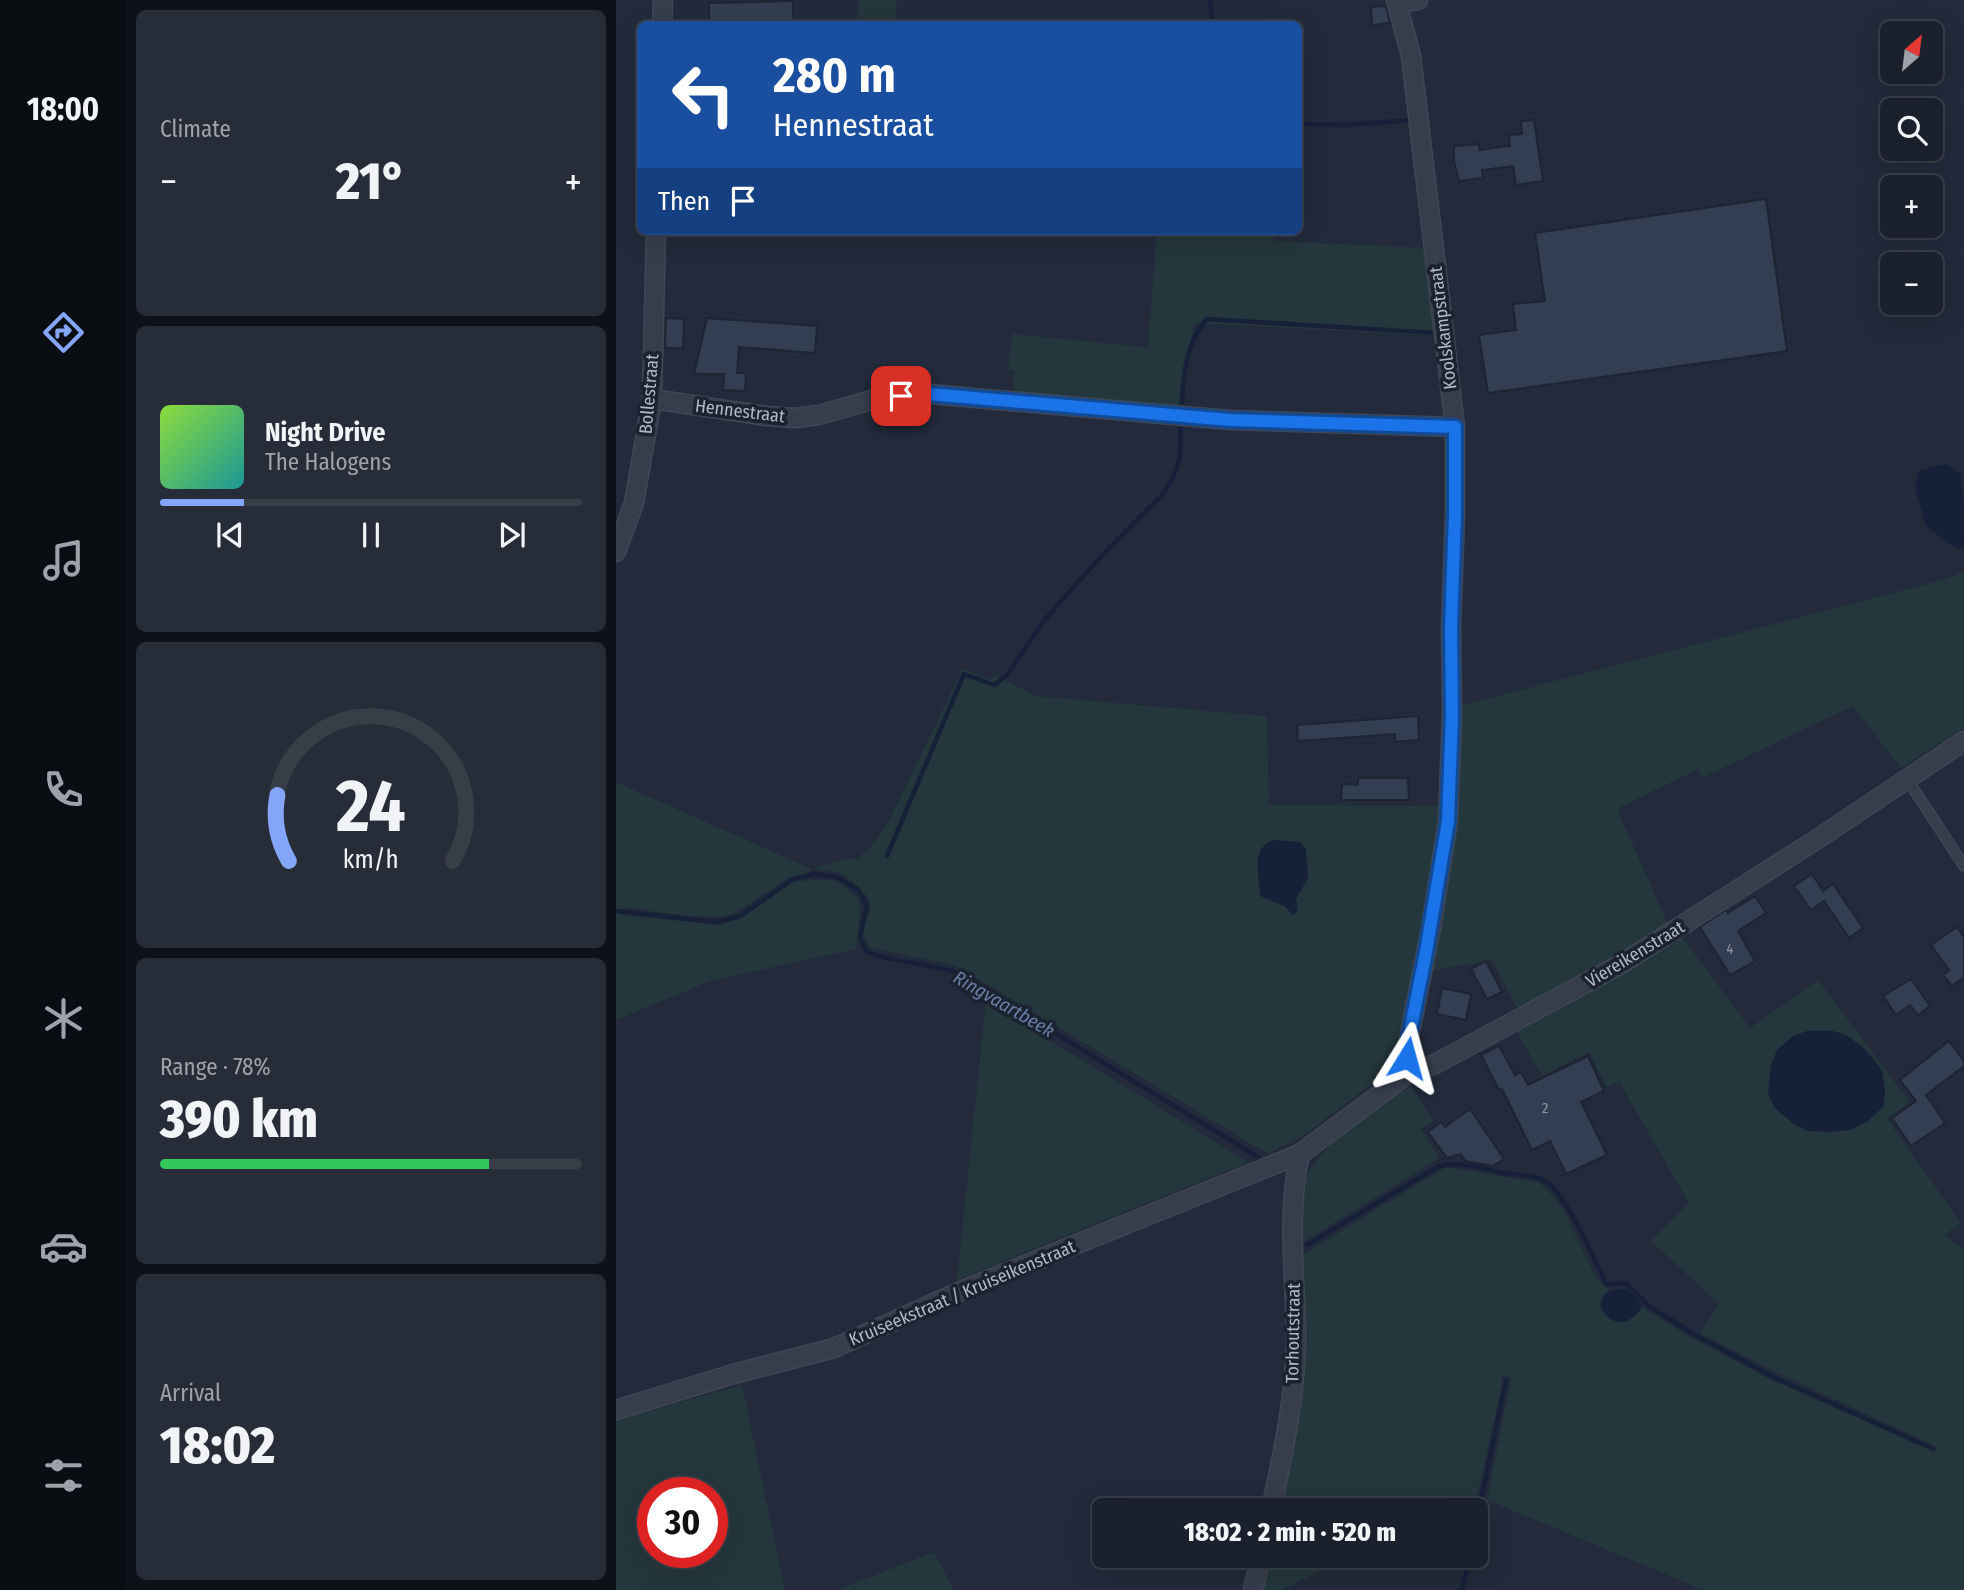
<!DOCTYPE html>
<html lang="en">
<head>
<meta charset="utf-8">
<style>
	body { margin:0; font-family:"Fira Sans Condensed",sans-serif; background:#272d38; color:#f1f3f6; height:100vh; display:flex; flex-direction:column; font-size:26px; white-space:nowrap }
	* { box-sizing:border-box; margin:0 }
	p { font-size:23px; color:#9fa3a9 }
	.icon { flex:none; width:38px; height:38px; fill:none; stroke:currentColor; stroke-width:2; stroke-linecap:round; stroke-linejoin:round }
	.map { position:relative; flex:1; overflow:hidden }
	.details { display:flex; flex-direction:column; gap:10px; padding:10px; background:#0e1218; width:490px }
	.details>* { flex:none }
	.guide { position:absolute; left:21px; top:21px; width:665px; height:214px; border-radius:10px; box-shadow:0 7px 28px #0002,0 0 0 2px #383e48; background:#1a4fa0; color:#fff; overflow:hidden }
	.needle { width:46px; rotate:28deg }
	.tools { position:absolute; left:1264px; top:21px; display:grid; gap:14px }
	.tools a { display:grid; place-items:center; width:63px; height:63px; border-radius:10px; background:#1a202c; box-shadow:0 7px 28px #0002,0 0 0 2px #383e48; font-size:35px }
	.speed { position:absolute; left:21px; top:1477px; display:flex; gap:14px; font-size:35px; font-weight:700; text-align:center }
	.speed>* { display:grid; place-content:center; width:91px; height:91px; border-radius:50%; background:#1a202c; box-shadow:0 7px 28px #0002,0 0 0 2px #383e48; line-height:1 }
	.speed .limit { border:10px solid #d22; background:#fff; color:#111 }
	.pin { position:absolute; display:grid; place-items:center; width:60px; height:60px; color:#fff; margin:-30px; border-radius:14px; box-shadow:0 4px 10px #0006 }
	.me { position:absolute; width:77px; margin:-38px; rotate:8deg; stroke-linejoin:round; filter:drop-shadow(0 0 5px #0008) }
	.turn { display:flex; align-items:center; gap:24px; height:147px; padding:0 21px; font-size:32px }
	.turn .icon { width:91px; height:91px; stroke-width:2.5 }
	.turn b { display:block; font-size:49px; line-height:60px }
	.then { display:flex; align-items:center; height:66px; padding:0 21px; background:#0003; gap:14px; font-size:26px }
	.big { font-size:52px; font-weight:800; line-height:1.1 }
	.details .card { flex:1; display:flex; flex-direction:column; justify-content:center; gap:10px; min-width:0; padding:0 24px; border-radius:10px; background:#272d38 }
	.details .dial { align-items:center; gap:0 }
	.dial svg { height:182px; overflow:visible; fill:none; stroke:#383e48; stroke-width:7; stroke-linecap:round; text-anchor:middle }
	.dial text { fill:#f1f3f6; stroke:none }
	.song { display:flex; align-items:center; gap:21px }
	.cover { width:84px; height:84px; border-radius:10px; background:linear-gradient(135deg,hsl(90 70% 55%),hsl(180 70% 35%)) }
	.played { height:7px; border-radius:4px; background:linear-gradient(90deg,#85a6f8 20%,#383e48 20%) }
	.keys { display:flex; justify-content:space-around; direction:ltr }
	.heat { display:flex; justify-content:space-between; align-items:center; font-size:38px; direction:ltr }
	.charge { height:10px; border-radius:5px; background:linear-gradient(90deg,#34c759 78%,#383e48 0) }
	.trip { position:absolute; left:476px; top:1498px; width:396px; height:70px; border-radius:10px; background:#1a202c; box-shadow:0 7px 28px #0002,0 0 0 2px #383e48; font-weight:800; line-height:70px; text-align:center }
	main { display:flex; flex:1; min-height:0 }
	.menu { display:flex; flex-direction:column; width:126px; justify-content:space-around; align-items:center; background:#0a0d12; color:#9fa3a9 }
	.menu .icon { width:49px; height:49px }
	.menu .active { color:#85a6f8 }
	.menu b { font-size:32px; color:#f1f3f6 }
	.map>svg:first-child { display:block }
	.green { fill:#24373c; fill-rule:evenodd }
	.water { fill:#162039 }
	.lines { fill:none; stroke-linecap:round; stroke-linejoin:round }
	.stream { stroke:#162039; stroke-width:4.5 }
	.building { fill:#343e52; stroke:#1d2432; stroke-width:2 }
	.service-casing { stroke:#3f4654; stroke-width:12 }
	.minor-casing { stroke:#3f4654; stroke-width:21 }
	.service { stroke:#363d4c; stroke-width:9 }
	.minor { stroke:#363d4c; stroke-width:18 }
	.route-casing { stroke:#114b97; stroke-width:18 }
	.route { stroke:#1a73e8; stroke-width:12 }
	.labels { text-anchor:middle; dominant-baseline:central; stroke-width:7; stroke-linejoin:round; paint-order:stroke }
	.number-label { font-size:14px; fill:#9097a8 }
	.street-label { font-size:18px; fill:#b1b7c7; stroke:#1b2230 }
	.water-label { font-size:19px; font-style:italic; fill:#6a7ea7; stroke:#1b2230 }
</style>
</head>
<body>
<main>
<nav class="menu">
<b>18:00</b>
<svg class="icon active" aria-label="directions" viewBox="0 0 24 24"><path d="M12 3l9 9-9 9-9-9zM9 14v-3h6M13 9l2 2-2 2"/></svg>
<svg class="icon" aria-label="music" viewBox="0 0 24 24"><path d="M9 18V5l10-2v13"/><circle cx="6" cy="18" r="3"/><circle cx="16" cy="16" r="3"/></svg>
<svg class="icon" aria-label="phone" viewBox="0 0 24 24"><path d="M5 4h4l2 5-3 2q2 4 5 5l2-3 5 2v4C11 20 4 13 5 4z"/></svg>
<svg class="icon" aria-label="climate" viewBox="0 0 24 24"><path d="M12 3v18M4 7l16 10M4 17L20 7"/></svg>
<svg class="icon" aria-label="car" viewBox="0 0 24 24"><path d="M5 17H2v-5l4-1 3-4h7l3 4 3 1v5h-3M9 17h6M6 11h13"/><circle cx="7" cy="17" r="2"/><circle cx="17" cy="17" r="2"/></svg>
<svg class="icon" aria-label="filters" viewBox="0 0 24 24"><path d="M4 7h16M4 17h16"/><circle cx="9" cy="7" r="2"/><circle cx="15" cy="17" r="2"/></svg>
</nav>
<section class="details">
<div class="card"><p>Climate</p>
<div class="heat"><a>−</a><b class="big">21°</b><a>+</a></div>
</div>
<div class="card">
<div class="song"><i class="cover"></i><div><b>Night Drive</b><p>The Halogens</p></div></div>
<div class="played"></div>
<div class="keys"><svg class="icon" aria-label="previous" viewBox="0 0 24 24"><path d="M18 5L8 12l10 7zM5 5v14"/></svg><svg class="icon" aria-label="pause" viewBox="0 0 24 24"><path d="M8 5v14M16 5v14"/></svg><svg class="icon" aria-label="next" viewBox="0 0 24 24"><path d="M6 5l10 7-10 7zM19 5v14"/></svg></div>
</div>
<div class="card dial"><svg viewBox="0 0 100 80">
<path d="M14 69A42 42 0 1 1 86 69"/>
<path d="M14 69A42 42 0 0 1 9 40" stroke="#85a6f8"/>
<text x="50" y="56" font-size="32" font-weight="700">24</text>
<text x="50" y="72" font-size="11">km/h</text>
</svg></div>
<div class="card"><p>Range · 78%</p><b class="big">390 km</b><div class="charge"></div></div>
<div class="card"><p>Arrival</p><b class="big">18:02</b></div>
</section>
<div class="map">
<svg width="1348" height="1590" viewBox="0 0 1348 1590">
	<rect width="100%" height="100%" fill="#222a3b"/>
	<!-- green -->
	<path class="green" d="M243,0H281L279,24H195V19H241Z
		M541,231H652L660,241L811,248L824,336L578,323L566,407L397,392L399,371L392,369L396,334L532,347Z
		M1348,572V728L1285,768L1237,706L1086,778L1082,769L1001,809L1052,924L999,957L902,1011L876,960L814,971L843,706L1319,582Z
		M349,669L372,679L382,676L419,696L651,716L653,805L826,806L808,922L777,1059L770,1073L687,1136L652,1154L351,972L334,964L255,948L247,936L249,922L254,908L252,897L236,881L223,872L196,869L188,875L176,876L115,915C84,921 39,911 7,907L6,915L103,925L126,918L177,882L196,880H218L242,898L244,911L240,949L94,981L0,1020V782L196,869L232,858L241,859L255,846L272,823L346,670Z
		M1066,937L1134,1028L1202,980L1294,1102L1271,1119L1345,1223L1328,1235L1348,1250V1590H1088L871,1500L895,1378L891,1375L885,1377L886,1384L861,1497L834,1510H664L683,1405L689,1343L688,1254L830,1167L924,1183L938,1197L950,1215L981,1280L993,1290L990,1300L1025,1307L1078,1339L1154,1379L1319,1452L1321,1447L1158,1371L1084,1333L1103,1304L1035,1241L1073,1203L1003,1082L991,1087L973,1052L926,1076L900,1031L1009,972ZM1266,1070L1269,1093L1192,1131L1178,1124L1158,1107Z
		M370,1001L632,1162L341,1280Z
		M794,1086L818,1121L805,1129L824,1158L685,1243C686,1228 682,1203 686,1189C699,1143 758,1112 794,1086Z
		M126,1385L169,1590H0V1420ZM37,1493H96V1552H37Z
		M318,1552L338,1590H221Z
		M654,1556H737L664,1590H646Z"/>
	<!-- water -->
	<path class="water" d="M1330,464C1336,467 1340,469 1344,474C1348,486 1348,531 1348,547L1344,549L1335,545L1310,526L1299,487L1303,470Z
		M656,840L684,842L690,849L692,878L680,899L682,910L677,915L668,906L646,897L644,894C643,874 635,850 656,840Z
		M1191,1031H1217L1230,1035L1248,1048L1266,1070L1269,1093L1267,1107L1252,1121L1234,1130L1214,1132L1192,1131L1178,1124L1158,1107L1152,1093L1155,1065L1161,1050L1177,1036Z
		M1009,1289C1016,1291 1023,1300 1026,1307C1013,1327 994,1328 984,1305L989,1293L998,1290Z"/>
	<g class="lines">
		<!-- stream -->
		<path class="stream" d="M594,0L597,24
			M682,124L730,125L797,120
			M565,410C568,376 568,347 590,319L821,333L820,330
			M271,856L348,674L378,685L391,675L427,622L453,592L492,549L546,495L557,478L564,457L565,419
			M0,911L101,922L124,916L177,879L198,874L221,877L242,890L251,905L244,937L251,952C279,963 310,963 339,972L650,1162
			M691,1245L823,1166C843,1161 863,1167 882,1172C897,1176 916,1173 930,1182C950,1194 979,1260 990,1284L1010,1283L1033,1306L1076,1333L1155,1376L1317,1449
			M859,1529L890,1380
			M846,1590L854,1556"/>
	</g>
	<!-- building -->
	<path class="building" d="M177,1V24H93V3Z
		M770,6L774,23L756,25L755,7Z
		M918,120L927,181L900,185L897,166L866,170L867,178L843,181L838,161V146L863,144V150L894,146L893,135L906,134L905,121Z
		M1150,199L1171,351L872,393L863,335L900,330L897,304L929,301L919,233Z
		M50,318L68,319L67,348H49Z
		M91,318L201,326L199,353L123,347L121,373H130L129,391L107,390L108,374H78Z
		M802,716L803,740L779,742V734L682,741L681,725Z
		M742,778H792L793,800H725L726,784L742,785Z
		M1196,874L1207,891L1217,884L1247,928L1233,938L1208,901L1195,910L1178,886Z
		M1139,896L1150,913L1122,931L1139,961L1114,975L1084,927L1110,910L1112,913Z
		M1341,927L1348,937V977L1336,986L1327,975L1333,970L1315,945Z
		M870,961L886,992L871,999L855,969Z
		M1295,979L1314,1006L1302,1015L1294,1005L1280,1015L1267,996Z
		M826,988L855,994L850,1020L821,1014Z
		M1333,1041L1348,1061V1066L1310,1095L1329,1123L1295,1146L1276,1118L1300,1101L1284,1080Z
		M883,1046L899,1075L905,1072L912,1085L972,1056L988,1091L965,1102L991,1155L950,1174L934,1141L916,1150L886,1089L883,1090L865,1055Z
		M854,1109L888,1159L877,1166L849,1161L845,1154L831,1158L812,1132L825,1122L829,1127Z"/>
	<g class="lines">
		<defs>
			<path id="service" d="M1291,779L1348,866"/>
			<path id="minor" d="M780,0L795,56L839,427V514L835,627L836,716L832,821L815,928L792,1042L790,1075
				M781,3L802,0
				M46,24L47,0
				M36,399L150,416L180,418L203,415L266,397L313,394L614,420L839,427
				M0,552L18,503L36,399L40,231
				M0,1410L114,1375L218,1348L347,1290L684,1154L790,1075L819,1064L1005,964L1200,840L1348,741
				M655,1510C667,1454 679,1398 680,1341C680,1279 670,1215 684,1154
				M637,1590L645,1556"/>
		</defs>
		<!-- service casing -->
		<use href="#service" class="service-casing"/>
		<!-- minor casing -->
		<use href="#minor" class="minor-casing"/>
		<!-- service -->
		<use href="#service" class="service"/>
		<!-- minor -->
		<use href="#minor" class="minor"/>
	</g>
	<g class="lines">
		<defs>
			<path id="route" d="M285,396L313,394L614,420L839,427V514L835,627L836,716L832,821L810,952L792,1042L791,1058"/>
		</defs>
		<!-- route casing -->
		<use href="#route" class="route-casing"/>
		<!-- route -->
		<use href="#route" class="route"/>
	</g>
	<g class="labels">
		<!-- number labels -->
		<g class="number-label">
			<text x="1114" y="949">4</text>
			<text x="929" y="1108">2</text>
		</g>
		<!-- street labels -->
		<g class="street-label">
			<text transform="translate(827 328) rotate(-97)">Koolskampstraat</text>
			<text transform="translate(33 394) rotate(-85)">Bollestraat</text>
			<text transform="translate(124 411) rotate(7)">Hennestraat</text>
			<text transform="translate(1019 954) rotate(-31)">Viereikenstraat</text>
			<text transform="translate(346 1293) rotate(-23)">Kruiseekstraat / Kruiseikenstraat</text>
			<text transform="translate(677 1333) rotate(-89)">Torhoutstraat</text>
		</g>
		<!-- water labels -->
		<g class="water-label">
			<text transform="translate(388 1004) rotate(30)">Ringvaartbeek</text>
		</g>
	</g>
</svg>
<div class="tools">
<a><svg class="needle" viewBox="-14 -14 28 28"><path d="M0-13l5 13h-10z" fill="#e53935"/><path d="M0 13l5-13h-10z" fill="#9fa3a9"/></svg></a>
<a><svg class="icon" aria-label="search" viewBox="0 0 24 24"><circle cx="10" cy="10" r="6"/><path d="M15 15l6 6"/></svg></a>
<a>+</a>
<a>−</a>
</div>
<div class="speed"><div class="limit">30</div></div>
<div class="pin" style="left:285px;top:396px;background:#d93025"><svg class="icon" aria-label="arrive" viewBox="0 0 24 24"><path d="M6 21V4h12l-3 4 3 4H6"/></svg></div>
<svg class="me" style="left:791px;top:1058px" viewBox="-20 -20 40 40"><path d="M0-17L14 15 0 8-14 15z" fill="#1a73e8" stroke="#fff" stroke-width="4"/></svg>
<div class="trip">18:02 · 2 min · 520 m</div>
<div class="guide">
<div class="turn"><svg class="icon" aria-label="left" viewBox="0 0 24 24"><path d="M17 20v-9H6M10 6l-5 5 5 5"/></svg><div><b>280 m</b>Hennestraat</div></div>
<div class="then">Then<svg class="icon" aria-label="arrive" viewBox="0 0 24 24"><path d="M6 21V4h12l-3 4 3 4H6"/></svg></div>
</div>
</div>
</main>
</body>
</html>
